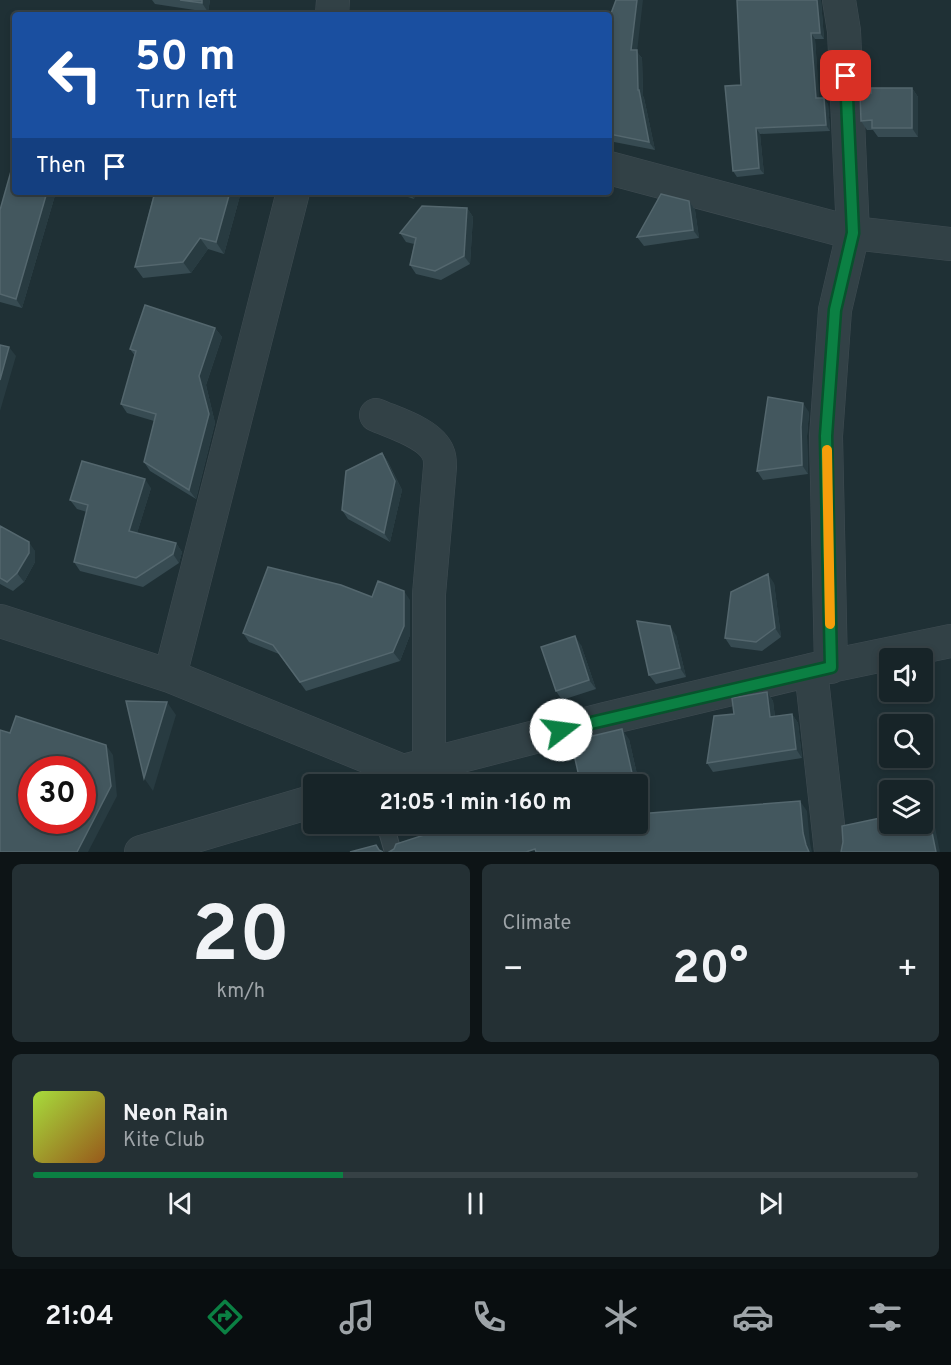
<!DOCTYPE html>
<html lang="en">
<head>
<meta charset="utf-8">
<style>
	body { margin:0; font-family:Overpass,sans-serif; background:#243034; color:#f1f3f6; height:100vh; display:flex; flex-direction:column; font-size:22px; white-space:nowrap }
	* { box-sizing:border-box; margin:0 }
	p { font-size:20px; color:#9ea4a8 }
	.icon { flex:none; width:33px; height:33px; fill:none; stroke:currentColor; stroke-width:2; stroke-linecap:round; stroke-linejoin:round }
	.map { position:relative; height:852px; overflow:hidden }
	.drawer { display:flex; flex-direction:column; gap:12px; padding:12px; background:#0d1416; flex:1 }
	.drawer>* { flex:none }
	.banner { position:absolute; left:12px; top:12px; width:600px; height:183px; border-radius:6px; box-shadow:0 3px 9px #0003,0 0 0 2px #364145; background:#1a4fa0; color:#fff; overflow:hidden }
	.controls { position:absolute; left:879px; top:648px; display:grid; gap:12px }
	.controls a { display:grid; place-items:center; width:54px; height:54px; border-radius:6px; background:#172428; box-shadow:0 3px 9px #0003,0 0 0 2px #364145; font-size:30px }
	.speed { position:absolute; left:18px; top:756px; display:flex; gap:12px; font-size:30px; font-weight:700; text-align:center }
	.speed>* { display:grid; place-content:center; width:78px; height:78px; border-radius:50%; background:#172428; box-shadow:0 3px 9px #0003,0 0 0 2px #364145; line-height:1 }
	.speed .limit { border:9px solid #d22; background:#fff; color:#111 }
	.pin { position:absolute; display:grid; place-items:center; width:51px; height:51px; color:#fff; margin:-26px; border-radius:12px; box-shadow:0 3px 9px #0006 }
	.me { position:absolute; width:66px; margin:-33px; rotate:75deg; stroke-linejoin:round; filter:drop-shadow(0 0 4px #0008) }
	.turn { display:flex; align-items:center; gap:21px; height:126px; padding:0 24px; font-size:27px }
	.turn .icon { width:78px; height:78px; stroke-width:2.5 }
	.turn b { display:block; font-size:42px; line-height:51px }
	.then { display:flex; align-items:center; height:57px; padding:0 24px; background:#0003; gap:12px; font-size:22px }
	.big { font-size:45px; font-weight:700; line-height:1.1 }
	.drawer .card { flex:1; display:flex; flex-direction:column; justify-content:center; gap:9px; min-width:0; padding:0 21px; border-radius:9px; background:#243034 }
	.drawer .dial { align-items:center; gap:0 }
	.dial b { font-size:78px; line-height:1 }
	.song { display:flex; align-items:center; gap:18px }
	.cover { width:72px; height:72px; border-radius:9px; background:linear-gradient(135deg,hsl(80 70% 55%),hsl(30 70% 35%)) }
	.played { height:6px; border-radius:3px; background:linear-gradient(90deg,#0b8043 35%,#364145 35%) }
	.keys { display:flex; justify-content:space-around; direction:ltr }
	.heat { display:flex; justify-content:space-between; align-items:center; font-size:33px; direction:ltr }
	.drawer .tiles { flex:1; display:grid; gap:12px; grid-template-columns:1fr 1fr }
	.card:last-child { grid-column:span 2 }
	.trip { position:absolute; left:303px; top:774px; width:345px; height:60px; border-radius:6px; background:#172428; box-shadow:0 3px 9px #0003,0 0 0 2px #364145; font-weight:700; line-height:60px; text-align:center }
	.menu { display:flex; height:96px; justify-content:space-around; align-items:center; background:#090e10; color:#9ea4a8 }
	.menu .icon { width:42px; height:42px }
	.menu .current { color:#0b8043 }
	.menu b { font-size:27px; color:#f1f3f6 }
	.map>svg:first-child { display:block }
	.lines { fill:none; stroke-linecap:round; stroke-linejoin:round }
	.service-casing { stroke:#3f4c52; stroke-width:18 }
	.minor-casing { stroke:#3f4c52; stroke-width:34 }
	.service { stroke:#324146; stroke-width:16 }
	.minor { stroke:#324146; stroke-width:33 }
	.wall { fill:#374b52 }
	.shaded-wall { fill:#283b41 }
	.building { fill:#43575e; stroke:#54676e; stroke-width:1.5; fill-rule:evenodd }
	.route-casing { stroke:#07532c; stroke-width:15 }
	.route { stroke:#0b8043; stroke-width:10 }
	.slow { stroke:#f59e0b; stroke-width:10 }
</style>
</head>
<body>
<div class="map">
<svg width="951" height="852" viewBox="0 0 951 852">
	<rect width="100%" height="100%" fill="#1f3035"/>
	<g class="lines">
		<defs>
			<path id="service" d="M373,783V784
				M385,824L393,852"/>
			<path id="minor" d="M332,15L333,0
				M609,168L853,233L844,31L839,0
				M376,415C394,423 430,433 438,453C440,457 440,462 440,467L429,594V765
				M0,621L170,676L403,771L605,719L811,670L951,641
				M831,667L826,436L835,310L853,233L951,244
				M811,670L831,852
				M170,676L293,192
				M141,852L314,801"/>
		</defs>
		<!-- service casing -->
		<use href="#service" class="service-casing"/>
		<!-- minor casing -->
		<use href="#minor" class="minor-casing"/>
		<!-- service -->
		<use href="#service" class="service"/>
		<!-- minor -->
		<use href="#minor" class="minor"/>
	</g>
	<!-- wall -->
	<path class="wall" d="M152,0H210L208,12L155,4Z
		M716,0H821L824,39H815L819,98L828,104L830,131L760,134L764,174L737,177L733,171L741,85L737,0Z
		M609,19L642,58L643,96L644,98L655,150L609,141Z
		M912,88L918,97V137H878L873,130H867L861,121L871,93Z
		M15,192H56L22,308L0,302V210Z
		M99,192H241L224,254L208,249L191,273L143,278L135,267L153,197Z
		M393,192H416L414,199Z
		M689,201L695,210L699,238L644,246L637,237Z
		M467,208L473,217L470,264L441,280L416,274L410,265L414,244L406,242L400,233Z
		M215,328L222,337L206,385L215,423L196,499L150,471L144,462L154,421L127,413L121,404L135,356L130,349Z
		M809,412L807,436L808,474L763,480L757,471Z
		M382,453L388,462L402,490L390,542L348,519L342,510Z
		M151,488L137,533L176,543L182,552L179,563L143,587L80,571L74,562L87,512L77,509L70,500Z
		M0,526L35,551V562L24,582L13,591L0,584Z
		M774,583L781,637L762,651L731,647L725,638Z
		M372,597L410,600V635L400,661L306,691L279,654L249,642L243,633Z
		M676,635L686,677L656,684L649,675Z
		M581,645L596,689L562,700L556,691Z
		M767,692L773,701L775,717L792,714L798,723L802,758L713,772L707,763L734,714Z
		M629,739L639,783L629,784H579H582L580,781Z"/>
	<!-- shaded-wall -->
	<path class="shaded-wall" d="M202,0H210L208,12L202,3Z
		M637,0H643L637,52L642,58L643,96L644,98L655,150L649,142L638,90L631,50Z
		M817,0H821L824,39L820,33Z
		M811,33L815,39L820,104L816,98Z
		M912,88L918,97V137L912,128Z
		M824,98L828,104L830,131L826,125Z
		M756,128L760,134L764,174L759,168Z
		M47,192H56L22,308L16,299Z
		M230,192H241L224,254L216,242Z
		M409,192H416L414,199Z
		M689,201L695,210L699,238L693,230Z
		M467,208L473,217L470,264L464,256Z
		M200,238L208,249L191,273L183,262Z
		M215,328L222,337L206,385L215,423L196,499L189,490L199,376Z
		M9,347L16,356L0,411V380Z
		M803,403L809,412L807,436L808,474L802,465L801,427Z
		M382,453L388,462L402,490L390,542L384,533Z
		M145,479L151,488L135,540L129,531Z
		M29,542L35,551V562L24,582L17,573Z
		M176,543L182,552L179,563L173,554Z
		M768,574L774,583L781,637L775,628Z
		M404,591L410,600V635L400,661L393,652Z
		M670,626L676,635L686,677L680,668Z
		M575,636L581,645L596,689L589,680Z
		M767,692L773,701L776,726L770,717Z
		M167,702L176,715L153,791L144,778Z
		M792,714L798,723L802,758L796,749Z
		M622,729L629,739L639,783L632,773Z
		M106,745L113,755L117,796L88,852H77Z
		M603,777L607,784H603Z
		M800,801L807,811L810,843L812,852H809L806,845L803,833Z
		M927,808L933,817L940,852H936Z"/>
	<!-- building -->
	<path class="building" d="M180,0H202V3Z
		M616,0H637L631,50H637L638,90H639L649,142L609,134V19Z
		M737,0H817L820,33H811L816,98H824L826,125L756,128L759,168L733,171L725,86L741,85Z
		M871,88H912V128H872V120L861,121L860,93H871Z
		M13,164L15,165V192H47L16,299L0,294V210Z
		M155,192H230L216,242L200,238L183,262L135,267Z
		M661,194L689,201L693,230L637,237Z
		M422,206L467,208L464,256L435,271L410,265L416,238L400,233Z
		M145,305L215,328L199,376L209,414L189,490L144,462L156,414L121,404L136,351L130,349Z
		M0,345L9,347L0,380Z
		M768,397L803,403L801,427L802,465L757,471Z
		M382,453L395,481L384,533L342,510L346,471Z
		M82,461L145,479L129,531L176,543L173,554L136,578L74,562L88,505L70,500Z
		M0,526L29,542V553L17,573L7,582L0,578Z
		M268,567L341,585L372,597L378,581L404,591V626L393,652L300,682L273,645L243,633Z
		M768,574L775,628L756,642L725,638L731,592Z
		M637,621L670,626L680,668L649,675Z
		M575,636L589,680L556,691L541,647Z
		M767,692L770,717L792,714L796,749L707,763L714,716L734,714L732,698Z
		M126,701L167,702L144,778Z
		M16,716L106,745L111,786L77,852H0V730L10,733ZM32,770H82V820H32Z
		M622,729L632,773L603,777V784H579L598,778L580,781L571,741Z
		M800,801L803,833L806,845L809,852H536L535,849L526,852H389L394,849L396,844L458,824H638V814Z
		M927,808L936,852H841L843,842L842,826L890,816V824H922V809Z
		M376,845L379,850L383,852H350Z"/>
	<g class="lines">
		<defs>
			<path id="route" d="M561,730L831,667L826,436L835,310L853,233L846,76"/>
		</defs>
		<!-- route casing -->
		<use href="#route" class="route-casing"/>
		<!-- route -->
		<use href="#route" class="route"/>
		<!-- slow -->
		<path class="slow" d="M827,450L830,624"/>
	</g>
</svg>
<div class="controls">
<a><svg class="icon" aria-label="sound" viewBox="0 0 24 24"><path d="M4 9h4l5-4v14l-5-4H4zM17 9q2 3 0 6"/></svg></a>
<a><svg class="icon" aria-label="search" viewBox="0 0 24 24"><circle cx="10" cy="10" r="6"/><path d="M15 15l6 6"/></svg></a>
<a><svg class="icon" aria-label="layers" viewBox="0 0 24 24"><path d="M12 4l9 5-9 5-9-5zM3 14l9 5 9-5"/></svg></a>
</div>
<div class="speed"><div class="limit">30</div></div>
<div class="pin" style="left:846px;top:76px;background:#d93025"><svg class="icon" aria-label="arrive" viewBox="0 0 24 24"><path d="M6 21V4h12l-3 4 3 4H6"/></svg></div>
<svg class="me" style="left:561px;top:730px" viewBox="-20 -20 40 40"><circle r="19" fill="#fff"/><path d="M0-13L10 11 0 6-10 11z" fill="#0b8043"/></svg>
<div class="trip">21:05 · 1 min · 160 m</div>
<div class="banner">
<div class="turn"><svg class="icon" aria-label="left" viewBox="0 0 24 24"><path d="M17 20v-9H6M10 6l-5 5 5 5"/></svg><div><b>50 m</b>Turn left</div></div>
<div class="then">Then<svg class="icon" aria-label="arrive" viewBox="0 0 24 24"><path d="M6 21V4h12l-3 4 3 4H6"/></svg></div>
</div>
</div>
<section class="drawer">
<div class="tiles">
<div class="card dial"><b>20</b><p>km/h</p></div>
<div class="card"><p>Climate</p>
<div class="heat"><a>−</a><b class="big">20°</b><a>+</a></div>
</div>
<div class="card">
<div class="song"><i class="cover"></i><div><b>Neon Rain</b><p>Kite Club</p></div></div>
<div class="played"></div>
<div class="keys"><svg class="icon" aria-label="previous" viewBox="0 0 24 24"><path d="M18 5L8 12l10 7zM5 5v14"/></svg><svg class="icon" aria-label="pause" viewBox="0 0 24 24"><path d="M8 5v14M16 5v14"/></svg><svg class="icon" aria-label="next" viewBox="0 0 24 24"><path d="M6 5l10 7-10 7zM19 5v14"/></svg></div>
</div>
</div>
</section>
<nav class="menu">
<b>21:04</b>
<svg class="icon current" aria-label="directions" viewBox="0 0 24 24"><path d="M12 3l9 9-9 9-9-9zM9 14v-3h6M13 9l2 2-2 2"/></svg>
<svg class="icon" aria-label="music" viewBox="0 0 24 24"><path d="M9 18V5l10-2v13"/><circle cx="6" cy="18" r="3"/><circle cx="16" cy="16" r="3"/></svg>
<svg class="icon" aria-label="phone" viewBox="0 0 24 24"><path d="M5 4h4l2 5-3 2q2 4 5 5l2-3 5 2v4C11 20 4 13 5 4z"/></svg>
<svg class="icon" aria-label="climate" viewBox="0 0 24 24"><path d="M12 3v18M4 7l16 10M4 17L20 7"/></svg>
<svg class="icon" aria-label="car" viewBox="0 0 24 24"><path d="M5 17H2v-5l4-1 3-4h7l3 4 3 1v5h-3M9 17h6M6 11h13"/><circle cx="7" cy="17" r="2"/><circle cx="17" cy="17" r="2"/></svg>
<svg class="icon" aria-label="filters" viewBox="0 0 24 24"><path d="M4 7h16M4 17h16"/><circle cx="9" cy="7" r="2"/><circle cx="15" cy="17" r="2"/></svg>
</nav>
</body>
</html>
